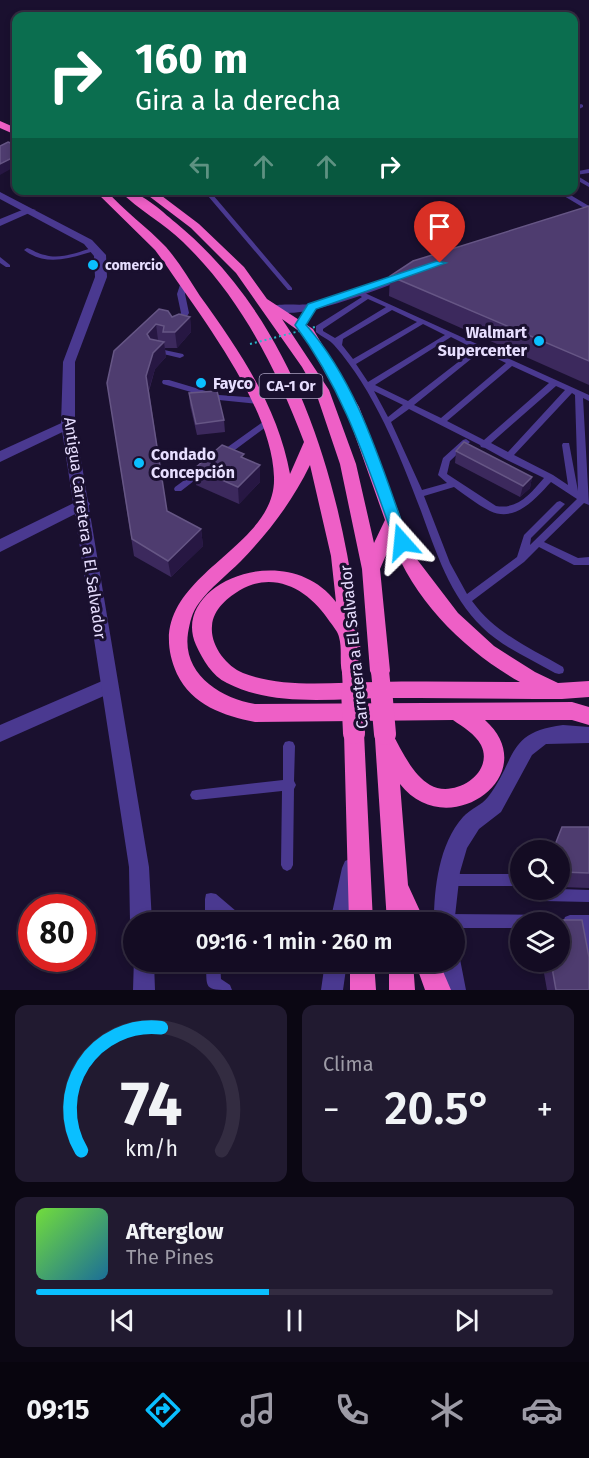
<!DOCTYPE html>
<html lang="es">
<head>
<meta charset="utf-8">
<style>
	body { margin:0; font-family:"Fira Sans",sans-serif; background:#211a30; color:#f1f3f6; height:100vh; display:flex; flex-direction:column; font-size:22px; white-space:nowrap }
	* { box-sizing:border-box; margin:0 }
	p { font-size:20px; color:#9d9ba6 }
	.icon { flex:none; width:33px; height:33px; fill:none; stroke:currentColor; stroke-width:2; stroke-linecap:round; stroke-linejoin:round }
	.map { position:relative; height:990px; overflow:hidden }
	.side { display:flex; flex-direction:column; gap:15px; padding:15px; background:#0b0713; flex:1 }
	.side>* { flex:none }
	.guide { position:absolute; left:12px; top:12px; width:566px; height:183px; border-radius:12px; box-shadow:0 3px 9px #0003,0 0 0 2px #332c41; background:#0b6e4f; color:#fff; overflow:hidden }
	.buttons { position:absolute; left:510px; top:840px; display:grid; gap:12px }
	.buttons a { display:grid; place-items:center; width:60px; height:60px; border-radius:50%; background:#140c23; box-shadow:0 3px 9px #0003,0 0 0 2px #332c41; font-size:30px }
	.speed { position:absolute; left:18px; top:894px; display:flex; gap:12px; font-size:30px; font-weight:700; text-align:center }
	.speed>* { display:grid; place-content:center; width:78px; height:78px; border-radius:50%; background:#140c23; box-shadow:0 3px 9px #0003,0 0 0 2px #332c41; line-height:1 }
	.speed .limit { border:9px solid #d22; background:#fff; color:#111 }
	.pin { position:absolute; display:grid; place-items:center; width:51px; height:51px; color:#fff; margin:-62px -26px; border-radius:50% 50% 50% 0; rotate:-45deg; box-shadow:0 0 6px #0007 }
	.pin .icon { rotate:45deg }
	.me { position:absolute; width:66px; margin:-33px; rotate:342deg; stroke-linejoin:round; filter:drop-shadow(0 0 4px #0008) }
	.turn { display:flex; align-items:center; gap:21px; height:126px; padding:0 24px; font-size:27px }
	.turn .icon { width:78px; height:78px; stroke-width:2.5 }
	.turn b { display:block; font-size:42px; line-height:51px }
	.lanes { display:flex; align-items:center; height:57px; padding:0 24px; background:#0003; justify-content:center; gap:30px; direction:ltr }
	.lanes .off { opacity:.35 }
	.big { font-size:45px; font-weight:600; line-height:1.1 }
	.side .card { flex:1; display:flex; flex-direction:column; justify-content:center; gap:9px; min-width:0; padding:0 21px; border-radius:12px; background:#211a30 }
	.side .dial { align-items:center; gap:0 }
	.dial svg { height:156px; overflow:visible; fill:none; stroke:#332c41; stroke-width:7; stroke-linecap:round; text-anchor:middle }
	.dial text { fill:#f1f3f6; stroke:none }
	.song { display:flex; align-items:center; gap:18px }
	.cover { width:72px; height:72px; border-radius:9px; background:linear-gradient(135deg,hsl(100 70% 55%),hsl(200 70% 35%)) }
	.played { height:6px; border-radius:3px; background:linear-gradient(90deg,#0abfff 45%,#332c41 45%) }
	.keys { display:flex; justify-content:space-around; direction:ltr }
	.heat { display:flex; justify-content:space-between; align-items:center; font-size:33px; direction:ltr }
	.side .tiles { flex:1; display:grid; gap:15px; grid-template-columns:1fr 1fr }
	.card:last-child { grid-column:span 2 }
	.trip { position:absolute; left:123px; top:912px; width:342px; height:60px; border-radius:30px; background:#140c23; box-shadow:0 3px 9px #0003,0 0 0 2px #332c41; font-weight:600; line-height:60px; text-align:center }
	.tabs { display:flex; height:96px; justify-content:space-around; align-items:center; background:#08050e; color:#9d9ba6 }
	.tabs .icon { width:42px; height:42px }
	.tabs .selected { color:#0abfff }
	.tabs b { font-size:27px; color:#f1f3f6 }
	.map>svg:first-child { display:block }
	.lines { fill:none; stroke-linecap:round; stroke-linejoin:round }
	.service { fill:#4a3990; fill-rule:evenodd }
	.minor { fill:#4a3990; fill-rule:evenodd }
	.tertiary { fill:#4a3990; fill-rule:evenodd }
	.trunk { fill:#ee5fc6; fill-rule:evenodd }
	.path-bridge { stroke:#2ab7c7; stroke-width:2; stroke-dasharray:2 3; stroke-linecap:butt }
	.trunk-bridge-far1 { stroke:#ee5fc6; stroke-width:18 }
	.trunk-bridge { stroke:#ee5fc6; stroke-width:22 }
	.wall { fill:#3c295d }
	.shaded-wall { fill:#271743 }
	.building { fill:#4e3c6f; stroke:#665685; stroke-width:1.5 }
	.route { fill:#0abfff; stroke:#067ca6; stroke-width:1.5 }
	.poi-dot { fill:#0abfff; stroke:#1a102f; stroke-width:2 }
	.labels { text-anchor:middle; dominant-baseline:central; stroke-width:6; stroke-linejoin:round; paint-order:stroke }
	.far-poi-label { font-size:14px; font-weight:bold; fill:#e7deff; stroke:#1a102f; text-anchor:start }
	.shield { fill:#1a102f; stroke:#aaa0c1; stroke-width:1.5 }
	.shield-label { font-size:15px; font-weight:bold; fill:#e7deff }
	.poi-label { font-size:16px; font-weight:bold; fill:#e7deff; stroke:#1a102f; text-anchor:start }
	.street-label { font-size:16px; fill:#e7deff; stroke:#1a102f }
</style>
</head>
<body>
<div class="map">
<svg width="589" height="990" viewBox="0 0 589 990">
	<rect width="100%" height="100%" fill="#1a102f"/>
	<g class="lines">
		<!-- service -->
		<path class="service" d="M581,104L583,105V107L573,112V108Z
			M589,169V173L576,175L589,183V187L573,178V172Z
			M159,190H167L156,197H152V195Z
			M209,190H215L213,195L292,288V290H288L208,196Z
			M554,190H562L589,206V211Z
			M96,247L98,248V250C72,257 48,268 24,250L27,248C33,250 38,254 45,255C62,260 80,251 96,247Z
			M0,257L10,265V267H6L0,263Z
			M184,280L187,282L185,294L189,313L181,326H178L174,324L181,313L177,294L181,282Z
			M356,289L589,395V401L583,398L589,505L584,503L544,542L578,558L589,557V565H574L539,547L524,562L472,601C495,633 530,648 563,667L564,670L563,673L559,674L555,673C531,659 502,647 482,627C450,596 436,552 421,511C400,455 374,390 334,345C330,340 322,337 316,332V326L362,297L354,292V290ZM368,299L386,307L335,338L323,331V329ZM392,310L417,322L353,359L342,345L343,339ZM423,324L445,335L368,382L356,364ZM451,337L475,349L408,401L375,385ZM481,351L506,363L441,418L414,405ZM512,366L549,383L484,440L447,421ZM556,386L565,390L508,452L491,443ZM374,391L403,405L388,417ZM572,393L575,395L578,491L569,443H563L562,445L568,485L553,475L514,455ZM409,409L480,445L481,447L485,448L505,459L544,478C531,493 518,510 496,506L447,474L450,461L470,442L466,439L463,440L443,458L438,475L447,483L422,490L391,422ZM551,482L577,499L530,545L531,538L565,504L560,501L557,502L524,535L517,557L467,594L450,563L424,496L454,487C465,495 478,505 490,511C516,523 536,498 551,482Z
			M152,348H155L183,354L184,356L180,358L155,352H152Z
			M163,380H169L219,395L258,398L262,401L258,404L219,400L163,384L162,382Z
			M267,419L270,420L271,422L270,424L224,458H218L217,456L218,454Z
			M205,465L209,468L208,470L181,491H175L174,489L175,487Z
			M289,741L293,742L295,746L294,781L296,785L294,789L293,865L291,869L287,871L283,869L281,865L282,791L196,800L192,799L190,795L192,791L196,790L283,780V746L285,742Z
			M449,874H520V886H449L445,884L443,880L445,876Z
			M560,889L589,890V902L543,901L528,894L527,890Z
			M211,893L216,894L243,917L244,922H229L218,913L217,922H205V899L206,894Z
			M445,914L553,915L558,917L560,922H520V928H454V922H439L440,916Z
			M570,915H589V962L584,960L578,929H570L565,927L563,922L565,917Z
			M206,962H220L221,979L230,985L232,990C203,990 207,989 206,962Z"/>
		<!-- minor -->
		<path class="minor" d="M27,208L36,210L0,226V219Z
			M68,420L75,424L73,427L0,462V451Z
			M82,499L87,500L90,504L87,508L0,552V539Z
			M109,678L115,681L118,686L115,691L0,742V725Z
			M563,725L589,727V743L546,744L532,755L501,812L479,829L467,848L460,872L454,925V922H434C434,888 439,844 463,817C470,809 482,805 488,797C517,759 506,732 563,725Z
			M352,858L359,861L362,868L352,922H330L342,868L345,861Z
			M454,952L459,954L466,990H444L440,962H454Z
			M325,962H347L343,990H321Z"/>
		<!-- tertiary -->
		<path class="tertiary" d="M0,192L92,240L106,255L107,277L75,362V424L149,867L152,922H134V930L130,922L129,867L61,424L63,362L95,277L94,256L84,244L0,199Z
			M409,271L413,272V276C386,286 290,327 269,308C276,302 298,306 310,304Z
			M134,958V962H154L155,990H133Z"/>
		<!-- trunk -->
		<path class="trunk" d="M0,121L16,128V135L0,128Z
			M94,190H106C124,211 147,227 166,247C179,262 189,279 200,296C239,350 278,407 290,474L304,442C276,368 241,298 183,242C164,223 138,210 119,190C141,190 160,210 176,223C289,316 335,463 355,602C357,619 365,663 358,678L351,680L344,678C338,665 343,651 339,637C338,632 333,626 330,622C311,592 277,570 242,589C228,597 213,609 212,626C210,645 226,666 243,673C284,689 335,682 378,682C425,681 473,682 520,682C465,651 414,601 392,541L380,569L390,671L387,677L380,679L373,677L370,671L362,569L340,464L315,390L302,367L236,273L191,228L141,190H154L199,224L244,267L267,299L313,329L359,407L416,558L458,613L494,646L535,672L558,683L589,681V697L562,699C504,699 447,698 389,698C337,698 275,708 227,683C212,676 203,660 196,645C169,585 286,536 336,602L331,556L310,465C292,502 269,532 241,561C227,575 210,588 199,603C192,612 190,622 188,633C182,674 220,698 255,704L572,702L589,707V725L572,720H485C546,775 447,845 400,784L408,885L425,922H387L375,739L378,733L385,730L392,733C402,751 412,774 430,785C454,799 495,773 481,745C475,734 463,727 453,720L255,722C224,716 192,705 177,674C134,577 277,555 274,477C272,408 204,321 166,265L155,250ZM282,319L303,334L345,407L385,520L374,543L356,464L329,390Z
			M354,724L361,727L364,733L373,922H349L344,733L347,727Z
			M350,962H374L376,990H350Z
			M389,962H413L415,990H389Z
			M415,962H439L451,990H425Z"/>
		<!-- path-bridge -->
		<path class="path-bridge" d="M250,344L315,327"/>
		<!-- trunk-bridge-far1 -->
		<path class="trunk-bridge-far1" d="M380,671L382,691
			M351,672L352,691"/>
		<!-- trunk-bridge -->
		<path class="trunk-bridge" d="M352,689L354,733
			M381,689L385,734"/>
	</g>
	<!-- wall -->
	<path class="wall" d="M589,206V385L389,296L390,276Z
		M159,309L172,317H190L191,332L177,348H165L166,357L155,369L149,391L167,511L201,529L203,546L171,577L134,556L107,383Z
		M189,393L224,420L225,432L197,435L190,405Z
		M456,451L532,477L530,488L520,497L455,463Z
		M244,458L260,482L239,504L196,485L195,468Z
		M562,827H589V888L560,887V850H553Z
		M543,920H582L589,957V990H547L542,962H560V922H542Z"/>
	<!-- shaded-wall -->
	<path class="shaded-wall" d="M16,156V166L0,175V164Z
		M190,317L191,332L177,348L175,332Z
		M156,324L158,340L149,350L147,334Z
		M164,342L166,357L155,369L148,392L146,376L153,353Z
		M260,465V482L239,504L238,487Z
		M532,477L530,488L520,497L523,486Z
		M201,529L203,546L171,577L168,561Z"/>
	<!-- building -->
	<path class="building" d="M8,142L16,145V156L0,164V146Z
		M589,206V361L390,276L413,261Z
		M159,309L168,311L172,317L179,314L190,317L175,332H163L164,326L156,324L147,334L150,339L164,342L153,353L146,376L167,511L201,529L168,561L132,539L107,383L114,351Z
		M217,391L224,420L196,424L189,393Z
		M464,442L532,477L523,486L456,451Z
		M222,445L244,454L241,457L260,465L238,487L195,468Z
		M562,827H589V873L562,872L560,870V850H553Z
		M543,920H582L589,957V990H556L551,962H560V922H544Z"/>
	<!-- route -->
	<path class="route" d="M437,261L446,263L316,309L306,325C359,384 382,469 409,542L402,547L395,542C367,465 345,392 295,325L308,304Z"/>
	<!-- markers -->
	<g class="poi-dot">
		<circle cx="93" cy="265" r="6"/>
		<circle cx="539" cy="341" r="6"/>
		<circle cx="201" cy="383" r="6"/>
		<circle cx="139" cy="463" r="6"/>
	</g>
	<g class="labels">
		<!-- far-poi labels -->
		<g class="far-poi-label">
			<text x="105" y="265">comercio</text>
		</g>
		<!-- shield labels -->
		<rect class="shield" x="259.5" y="374" width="63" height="24" rx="4.5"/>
		<g class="shield-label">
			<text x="291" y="386">CA-1 Or</text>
		</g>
		<!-- poi labels -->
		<g class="poi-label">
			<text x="527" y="332" text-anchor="end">Walmart<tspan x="527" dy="18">Supercenter</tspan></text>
			<text x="213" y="383">Fayco</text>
			<text x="151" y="454">Condado<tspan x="151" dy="18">Concepción</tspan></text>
		</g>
		<!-- street labels -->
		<g class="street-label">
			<text transform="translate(85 528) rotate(82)">Antigua Carretera a El Salvador</text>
			<text transform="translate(354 647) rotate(-96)">Carretera a El Salvador</text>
		</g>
	</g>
</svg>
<div class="buttons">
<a><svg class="icon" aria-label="search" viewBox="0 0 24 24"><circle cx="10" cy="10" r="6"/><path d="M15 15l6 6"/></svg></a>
<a><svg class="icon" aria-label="layers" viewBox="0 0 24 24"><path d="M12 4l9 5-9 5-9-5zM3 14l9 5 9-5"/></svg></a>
</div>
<div class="speed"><div class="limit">80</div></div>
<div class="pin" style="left:440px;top:263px;background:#d93025"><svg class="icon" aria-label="arrive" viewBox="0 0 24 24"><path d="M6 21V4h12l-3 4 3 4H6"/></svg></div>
<svg class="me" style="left:402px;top:542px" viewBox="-20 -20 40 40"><path d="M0-17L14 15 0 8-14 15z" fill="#0abfff" stroke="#fff" stroke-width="4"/></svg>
<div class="trip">09:16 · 1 min · 260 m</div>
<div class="guide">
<div class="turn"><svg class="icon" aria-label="right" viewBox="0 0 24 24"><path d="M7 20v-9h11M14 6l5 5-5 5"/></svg><div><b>160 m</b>Gira a la derecha</div></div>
<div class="lanes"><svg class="icon off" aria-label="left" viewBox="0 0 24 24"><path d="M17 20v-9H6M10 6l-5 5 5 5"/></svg><svg class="icon off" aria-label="ahead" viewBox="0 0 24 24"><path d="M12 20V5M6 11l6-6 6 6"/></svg><svg class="icon off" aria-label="ahead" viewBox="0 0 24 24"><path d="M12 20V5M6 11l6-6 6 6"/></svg><svg class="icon" aria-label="right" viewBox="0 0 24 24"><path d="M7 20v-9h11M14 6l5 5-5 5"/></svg></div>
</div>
</div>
<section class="side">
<div class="tiles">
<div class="card dial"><svg viewBox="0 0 100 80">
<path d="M14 69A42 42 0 1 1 86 69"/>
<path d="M14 69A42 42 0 0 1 55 6" stroke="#0abfff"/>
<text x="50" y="56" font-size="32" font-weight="700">74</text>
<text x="50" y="72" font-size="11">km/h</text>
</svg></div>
<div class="card"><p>Clima</p>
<div class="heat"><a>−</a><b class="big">20.5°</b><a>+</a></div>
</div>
<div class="card">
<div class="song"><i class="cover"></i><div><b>Afterglow</b><p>The Pines</p></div></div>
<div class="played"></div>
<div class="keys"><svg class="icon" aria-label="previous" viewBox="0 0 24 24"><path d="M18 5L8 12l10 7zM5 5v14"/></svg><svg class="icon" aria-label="pause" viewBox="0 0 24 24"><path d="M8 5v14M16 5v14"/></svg><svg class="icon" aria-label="next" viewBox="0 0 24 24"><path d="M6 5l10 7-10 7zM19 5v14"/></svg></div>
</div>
</div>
</section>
<nav class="tabs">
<b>09:15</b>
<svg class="icon selected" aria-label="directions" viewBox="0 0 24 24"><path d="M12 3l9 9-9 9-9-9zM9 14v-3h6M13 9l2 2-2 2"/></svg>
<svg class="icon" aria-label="music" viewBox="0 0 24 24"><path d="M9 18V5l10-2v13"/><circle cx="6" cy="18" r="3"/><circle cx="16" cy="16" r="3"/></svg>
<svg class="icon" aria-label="phone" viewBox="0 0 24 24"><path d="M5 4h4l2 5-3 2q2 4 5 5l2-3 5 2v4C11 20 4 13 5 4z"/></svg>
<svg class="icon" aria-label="climate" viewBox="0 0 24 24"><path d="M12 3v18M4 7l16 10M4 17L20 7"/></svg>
<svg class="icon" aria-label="car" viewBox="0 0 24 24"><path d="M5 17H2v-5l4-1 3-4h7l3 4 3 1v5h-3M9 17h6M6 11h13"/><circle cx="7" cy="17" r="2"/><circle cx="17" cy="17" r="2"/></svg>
</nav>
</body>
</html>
